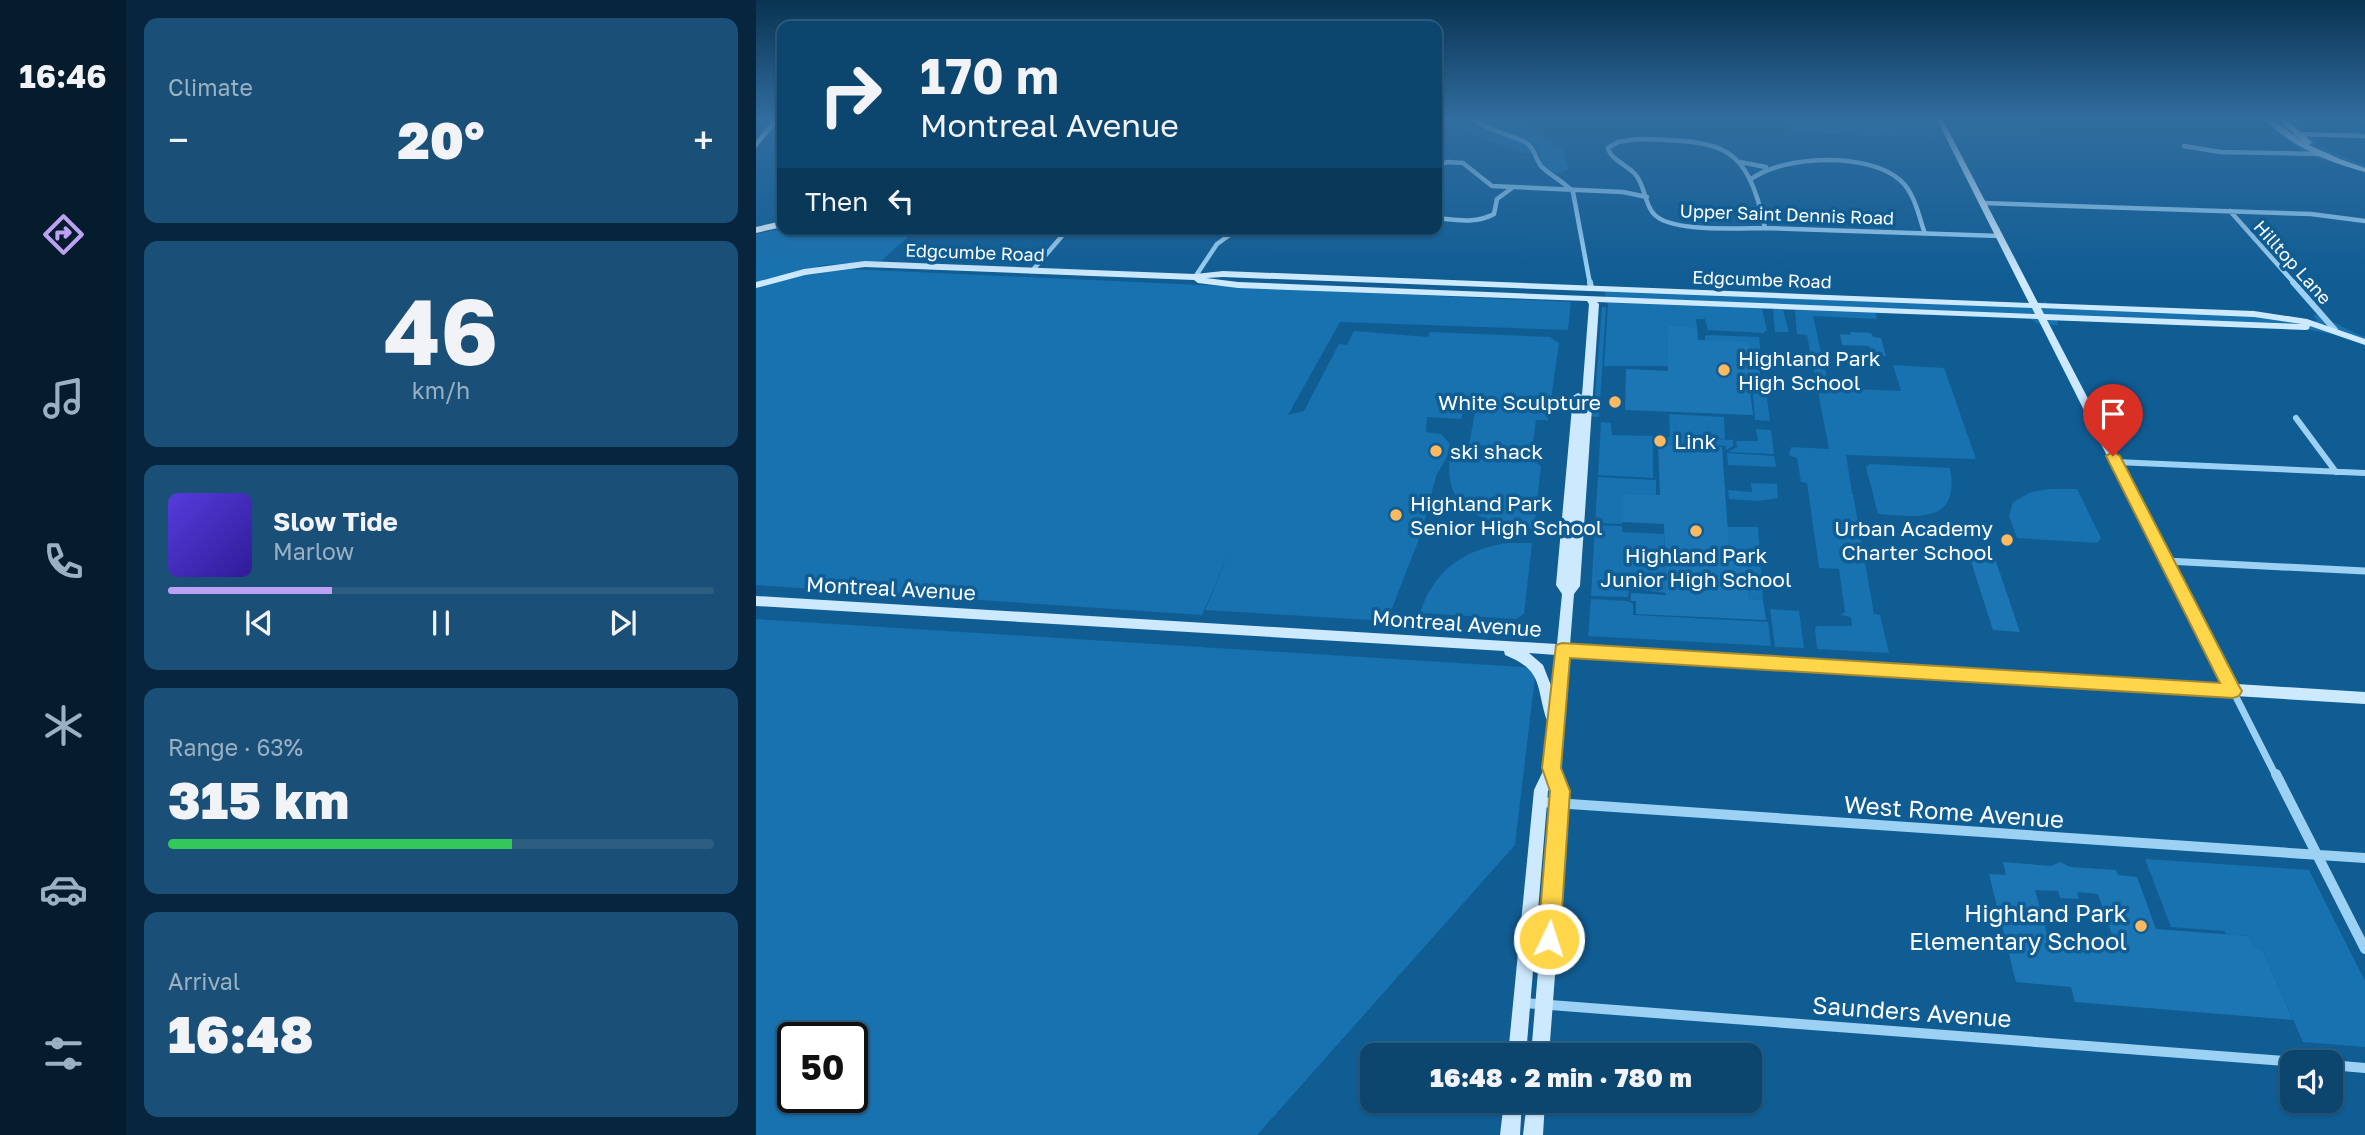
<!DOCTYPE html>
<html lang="en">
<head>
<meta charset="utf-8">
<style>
	body { margin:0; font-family:"Golos Text",sans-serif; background:#1a5077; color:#f1f3f6; height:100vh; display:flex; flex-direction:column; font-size:26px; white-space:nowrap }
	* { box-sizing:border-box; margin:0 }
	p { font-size:23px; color:#9ab1c3 }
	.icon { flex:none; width:38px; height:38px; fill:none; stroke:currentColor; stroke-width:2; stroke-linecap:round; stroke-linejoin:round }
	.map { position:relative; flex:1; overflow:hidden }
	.drawer { display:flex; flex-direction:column; gap:18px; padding:18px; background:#07263d; width:630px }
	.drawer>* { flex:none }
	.banner { position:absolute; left:21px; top:21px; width:665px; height:214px; border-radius:14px; box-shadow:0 2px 5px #0004,0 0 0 2px #2c5e82; background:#0c466f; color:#f1f3f6; overflow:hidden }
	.tools { position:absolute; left:1524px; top:1050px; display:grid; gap:14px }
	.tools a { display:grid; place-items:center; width:63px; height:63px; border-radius:14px; background:#0c466f; box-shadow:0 2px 5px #0004,0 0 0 2px #2c5e82; font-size:35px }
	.speed { position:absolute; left:21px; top:1022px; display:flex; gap:14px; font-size:35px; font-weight:700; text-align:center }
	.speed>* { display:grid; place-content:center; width:91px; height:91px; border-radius:50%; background:#0c466f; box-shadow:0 2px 5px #0004,0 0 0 2px #2c5e82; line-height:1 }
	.speed .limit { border:4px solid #111; border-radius:10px; background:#fff; color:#111 }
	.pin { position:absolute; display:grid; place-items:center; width:60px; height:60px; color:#fff; margin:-72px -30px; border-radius:50% 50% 50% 0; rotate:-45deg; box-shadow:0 0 7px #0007 }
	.pin .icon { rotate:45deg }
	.me { position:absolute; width:77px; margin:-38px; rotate:4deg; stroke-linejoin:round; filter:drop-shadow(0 0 5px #0008) }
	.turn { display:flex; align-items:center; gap:24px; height:147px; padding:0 28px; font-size:32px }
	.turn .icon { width:91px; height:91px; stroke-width:2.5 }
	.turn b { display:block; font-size:49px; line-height:60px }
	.then { display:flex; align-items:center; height:66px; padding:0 28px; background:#0003; gap:14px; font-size:26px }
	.big { font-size:52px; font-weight:800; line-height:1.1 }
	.drawer .card { flex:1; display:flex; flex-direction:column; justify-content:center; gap:10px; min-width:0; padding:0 24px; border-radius:14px; background:#1a5077 }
	.drawer .dial { align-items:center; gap:0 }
	.dial b { font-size:91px; line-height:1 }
	.song { display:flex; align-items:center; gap:21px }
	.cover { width:84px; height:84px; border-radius:10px; background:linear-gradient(135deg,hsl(250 70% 55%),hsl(250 70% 35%)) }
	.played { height:7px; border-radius:4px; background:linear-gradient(90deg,#bca0f2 30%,#2c5e82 30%) }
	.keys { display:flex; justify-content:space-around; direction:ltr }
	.heat { display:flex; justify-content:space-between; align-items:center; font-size:38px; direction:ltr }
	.charge { height:10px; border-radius:5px; background:linear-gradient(90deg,#34c759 63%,#2c5e82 0) }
	.trip { position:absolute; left:604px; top:1043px; width:402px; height:70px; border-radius:14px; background:#0c466f; box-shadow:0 2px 5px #0004,0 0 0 2px #2c5e82; font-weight:800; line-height:70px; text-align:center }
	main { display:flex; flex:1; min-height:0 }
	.tab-bar { display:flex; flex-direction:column; width:126px; justify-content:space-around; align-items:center; background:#051c2c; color:#9ab1c3 }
	.tab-bar .icon { width:49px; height:49px }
	.tab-bar .current { color:#bca0f2 }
	.tab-bar b { font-size:32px; color:#f1f3f6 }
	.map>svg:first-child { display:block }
	.green { fill:#1772af; fill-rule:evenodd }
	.building { fill:#1d76b4; fill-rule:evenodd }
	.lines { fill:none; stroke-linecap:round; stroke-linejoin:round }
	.street-far3 { stroke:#9dd1f4; stroke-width:4.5 }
	.street-far2 { stroke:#9dd1f4; stroke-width:6 }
	.street-far1 { stroke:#9dd1f4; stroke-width:7 }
	.street { stroke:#9dd1f4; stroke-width:10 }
	.secondary { fill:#cde9fd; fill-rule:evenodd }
	.primary { fill:#eaf5ff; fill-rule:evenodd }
	.route { fill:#ffd54a; stroke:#a68a30; stroke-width:2 }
	.poi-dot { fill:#ffba60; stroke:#105d94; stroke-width:2.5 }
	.labels { text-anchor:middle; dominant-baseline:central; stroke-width:7; stroke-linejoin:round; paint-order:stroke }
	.far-street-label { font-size:18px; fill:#fff; stroke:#105d94 }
	.poi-label { font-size:21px; fill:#fff; stroke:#105d94; text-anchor:start }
	.street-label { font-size:21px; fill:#fff; stroke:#105d94 }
	.near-street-label { font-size:24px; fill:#fff; stroke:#105d94 }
	.near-poi-label { font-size:24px; fill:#fff; stroke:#105d94; text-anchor:end }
</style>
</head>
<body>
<main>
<nav class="tab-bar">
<b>16:46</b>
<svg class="icon current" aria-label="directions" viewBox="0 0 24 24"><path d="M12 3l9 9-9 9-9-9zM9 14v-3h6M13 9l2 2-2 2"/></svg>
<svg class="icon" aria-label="music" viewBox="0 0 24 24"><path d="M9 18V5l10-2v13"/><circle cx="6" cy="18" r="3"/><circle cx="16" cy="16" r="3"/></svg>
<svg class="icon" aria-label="phone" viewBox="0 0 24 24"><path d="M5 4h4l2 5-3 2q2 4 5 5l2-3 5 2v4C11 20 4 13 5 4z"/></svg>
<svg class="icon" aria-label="climate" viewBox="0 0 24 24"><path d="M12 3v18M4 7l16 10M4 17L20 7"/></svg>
<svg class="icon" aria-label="car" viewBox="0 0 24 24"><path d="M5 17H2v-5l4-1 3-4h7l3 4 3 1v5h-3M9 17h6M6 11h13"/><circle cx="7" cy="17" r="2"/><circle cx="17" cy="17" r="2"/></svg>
<svg class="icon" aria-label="filters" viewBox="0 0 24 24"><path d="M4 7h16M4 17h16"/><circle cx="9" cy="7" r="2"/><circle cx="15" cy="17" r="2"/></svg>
</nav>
<section class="drawer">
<div class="card"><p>Climate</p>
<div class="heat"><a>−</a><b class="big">20°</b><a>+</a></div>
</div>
<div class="card dial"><b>46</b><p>km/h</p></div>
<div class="card">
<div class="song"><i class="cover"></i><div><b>Slow Tide</b><p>Marlow</p></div></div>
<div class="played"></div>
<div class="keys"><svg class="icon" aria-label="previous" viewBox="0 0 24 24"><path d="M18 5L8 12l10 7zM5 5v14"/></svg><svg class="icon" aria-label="pause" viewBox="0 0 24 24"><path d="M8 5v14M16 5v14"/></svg><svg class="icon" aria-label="next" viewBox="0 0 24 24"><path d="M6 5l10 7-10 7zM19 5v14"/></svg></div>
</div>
<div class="card"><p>Range · 63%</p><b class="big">315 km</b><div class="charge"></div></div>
<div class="card"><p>Arrival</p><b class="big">16:48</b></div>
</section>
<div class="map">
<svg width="1609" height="1135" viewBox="0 0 1609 1135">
	<rect width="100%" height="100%" fill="#105d94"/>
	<!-- green -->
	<path class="green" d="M681,118H710L734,132L765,141L773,146L776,154C749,153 712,127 681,124Z
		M719,118H773L770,127L807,149L813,169L800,174L787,166L781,148L774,142L743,132Z
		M1032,118H1174L1184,137L1036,133Z
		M1504,118H1533L1568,148L1609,165V173L1548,153Z
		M26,229H161L125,261L67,265L0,282V234Z
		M94,269L815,302L812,330L584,322L532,415L548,411L583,344L591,345L598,331L672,337L674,332L794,337L803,343L792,420H780L776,448L713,445L719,412L708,407L705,419L671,417L670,432L685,434L694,444L691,457L680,476L665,534L631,621L449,610L476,545L446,615L0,585V288L28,278Z
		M847,287L1266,303L1290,302L1291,304L1496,312L1561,321L1557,314C1576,320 1590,330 1609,337V345L1575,334L1550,329L1301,320L1302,325H1285L1274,319L1120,313L1121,319L1057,316L1073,388L1145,391L1137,365L1188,368L1220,459L1090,455L1096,493H1094L1097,494L1118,614L1124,615L1133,653L1061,649L1059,629L1061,626H1096L1095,617L1085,615L1089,612L1083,569L1063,568L1051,483L1045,482L1041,458L1033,455L1035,447L1073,449L1051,335L1041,334L1039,310H1027L1033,332H1019L1017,309H1006L1011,330L1007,333L952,330L949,319H940L941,328L911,324L912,361L925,366H848L852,304Z
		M846,307H850L843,417L833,416L838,409Z
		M953,335L1003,337L1006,364H997L996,357L949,341V336Z
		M996,384H1009L1014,421L999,420Z
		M913,414L968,417L969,439L918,437L977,440V446L970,450V446L907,444V437H914Z
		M845,422L855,423L856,435L897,436V478L842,475Z
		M1000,429L1015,430L1018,454L972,452L981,447L980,441H1002Z
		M971,453L1018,456L1020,467L972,465Z
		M694,458L779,462L785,466L778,529C735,525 686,513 694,458Z
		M1114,464L1194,468C1204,524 1163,517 1122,514L1110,467Z
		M842,477L900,480V495L866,494V524L839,523Z
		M995,483L1021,484L1022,498L1003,501L973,499L972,490L996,492Z
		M1294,489H1321L1345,538L1341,543L1261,538L1253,516L1257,502L1275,492Z
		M839,525L866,526V532L908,534L910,593L873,588L872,597L835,596Z
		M971,527H1002L1007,600L993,599L989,549L973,548Z
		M752,543H776L768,614L760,619L664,613C678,570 708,549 752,543Z
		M835,599L872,601L877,604V615L1012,622L1015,646L832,636Z
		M1014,609L1043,611L1048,648L1019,647Z
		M0,619L780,668L759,845L501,1135H0ZM37,1038H96V1097H37Z
		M1389,859L1553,870L1609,981V1047L1547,1042L1506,949L1498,948L1493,936L1470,934L1468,931L1415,927Z"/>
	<!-- building -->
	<path class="building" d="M911,324L941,328L942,340L993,342L994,356H996L997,364H1003L1005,381H993L997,415L869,410L870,369L912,371Z
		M1094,332L1115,333L1117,337L1125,338L1130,356L1116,355L1113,346L1086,345L1084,334L1095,335Z
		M902,444L966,447L973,548H989L993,599L1007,600L1010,620L880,614V601H875V593L910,595L908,524L866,522V494L904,495Z
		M1212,552L1237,553L1264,632L1237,630Z
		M1247,862L1295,866L1304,862L1314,867L1360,870L1362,875L1381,877L1400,929L1493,936L1498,948L1506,949L1537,1020L1319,1002L1315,987L1260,982L1233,874L1250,875ZM1279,890L1302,891L1304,898L1323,899L1321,892L1342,894L1360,946L1337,945L1334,936L1316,934L1320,947L1294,945Z"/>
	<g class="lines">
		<!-- street-far3 -->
		<path class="street-far3" d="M714,118C734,131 749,133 769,142C780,148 779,161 787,168C797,177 808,182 817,192L834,284
			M1540,134L1609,136
			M881,139C964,142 990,139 1009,228C984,228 912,233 897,213C888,202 889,185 879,174C870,164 855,160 852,148L862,142Z
			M1428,146L1464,152L1564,154
			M984,162L1010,167
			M681,165L692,162L707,163L736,186L867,192L891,197
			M995,179C1028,155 1112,152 1144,180C1159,193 1163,217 1169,234
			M1227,203L1555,214L1609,221
			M1474,211L1539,284
			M681,218C700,220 720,224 738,214L741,199L756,188
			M1009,228L1244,236
			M276,271L312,229
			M439,277L461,244L482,229"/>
		<!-- street-far2 -->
		<path class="street-far2" d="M834,282L835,288
			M1537,282L1579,330
			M1540,418L1580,472
			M1360,462L1609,473"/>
		<!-- street-far1 -->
		<path class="street-far1" d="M1410,561L1609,571
			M1477,691L1520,776"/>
		<!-- street -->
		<path class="street" d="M1520,774L1609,949
			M784,802L1609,858
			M767,1003L1543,1062
			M1575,1065L1609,1068"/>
		<!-- secondary -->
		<path class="secondary" d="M18,118H25L0,148V141Z
			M1180,118H1186L1282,303L1498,311L1551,319L1609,339V345L1554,326L1553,329L1550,330L1291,320L1481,684L1609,692V704L813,655L803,768L811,791L812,803L793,1055H775L796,803L795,786L792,791L770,1055H752L778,790L789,767L793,723L790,718C780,684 786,670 749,655L748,651L0,606V596L801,644L806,594L800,585L817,396L822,393L826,395L833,304L831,301L482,288L442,283L438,280L109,267L49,275L0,288V282L48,269L109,261L439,274L467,271L1273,303ZM467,277L1276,308L1279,314L482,282L450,278ZM841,302L1282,319L1466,684L814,645L818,594L824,586L843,304ZM1285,308L1498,317L1546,324L1288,314ZM773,653L800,655L796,688L787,665Z
			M1507,118H1514L1546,141L1521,118H1528L1555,141L1556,143L1553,145L1584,159L1609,168V172C1572,162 1534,146 1507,118Z
			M1603,118H1609V121Z
			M748,1101H766L764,1135H744Z
			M771,1101H789L787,1135H767Z"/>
		<!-- primary -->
		<path class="primary" d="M26,221V227L0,233V227Z"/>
	</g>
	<!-- sky -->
	<linearGradient id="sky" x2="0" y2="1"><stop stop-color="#093351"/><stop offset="0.43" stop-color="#316d9f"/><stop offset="1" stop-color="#316d9f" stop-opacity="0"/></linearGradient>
	<rect width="1609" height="277" fill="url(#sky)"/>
	<!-- route -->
	<path class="route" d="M1357,452L1364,456L1483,686L1486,691L1483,696L1477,698L814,658L805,768L814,791L804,939L801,947L793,950L785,947L782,939L794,791L786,768L800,645L806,643L1464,683L1350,456Z"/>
	<!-- markers -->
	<g class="poi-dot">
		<circle cx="968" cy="370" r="7"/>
		<circle cx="859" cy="402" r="7"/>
		<circle cx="904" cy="441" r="7"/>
		<circle cx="680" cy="451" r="7"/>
		<circle cx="640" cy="515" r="7"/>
		<circle cx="940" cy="531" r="7"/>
		<circle cx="1251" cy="540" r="7"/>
		<circle cx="1385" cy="926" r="7"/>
	</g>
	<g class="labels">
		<!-- far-street labels -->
		<g class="far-street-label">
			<text transform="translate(1031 214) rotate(2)">Upper Saint Dennis Road</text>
			<text transform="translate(219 252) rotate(2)">Edgcumbe Road</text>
			<text transform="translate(1537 262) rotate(48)">Hilltop Lane</text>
			<text transform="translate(1006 279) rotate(2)">Edgcumbe Road</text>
		</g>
		<!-- poi labels -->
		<g class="poi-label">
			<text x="982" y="358">Highland Park<tspan x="982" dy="24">High School</tspan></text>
			<text x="845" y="402" text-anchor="end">White Sculpture</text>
			<text x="918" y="441">Link</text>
			<text x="694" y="451">ski shack</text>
			<text x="654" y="503">Highland Park<tspan x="654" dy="24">Senior High School</tspan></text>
			<text x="1237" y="528" text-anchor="end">Urban Academy<tspan x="1237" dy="24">Charter School</tspan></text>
			<text x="940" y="555" text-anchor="middle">Highland Park<tspan x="940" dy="24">Junior High School</tspan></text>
		</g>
		<!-- street labels -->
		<g class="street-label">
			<text transform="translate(135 588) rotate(3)">Montreal Avenue</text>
			<text transform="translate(701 623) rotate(4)">Montreal Avenue</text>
		</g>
		<!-- near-street labels -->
		<g class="near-street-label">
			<text transform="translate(1198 811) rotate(4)">West Rome Avenue</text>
			<text transform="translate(1156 1011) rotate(4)">Saunders Avenue</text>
		</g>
		<!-- near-poi labels -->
		<g class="near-poi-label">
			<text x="1371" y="912">Highland Park<tspan x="1371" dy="28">Elementary School</tspan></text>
		</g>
	</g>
</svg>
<div class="tools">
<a><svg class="icon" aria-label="sound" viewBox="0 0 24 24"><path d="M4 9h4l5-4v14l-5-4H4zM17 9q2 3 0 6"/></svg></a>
</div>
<div class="speed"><div class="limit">50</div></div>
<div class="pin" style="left:1357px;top:456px;background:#d93025"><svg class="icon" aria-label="arrive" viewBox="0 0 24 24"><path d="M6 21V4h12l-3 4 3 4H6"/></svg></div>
<svg class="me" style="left:793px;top:939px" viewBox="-20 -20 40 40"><circle r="17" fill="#ffd54a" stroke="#fff" stroke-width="3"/><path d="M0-11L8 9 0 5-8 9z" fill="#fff"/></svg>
<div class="trip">16:48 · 2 min · 780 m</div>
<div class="banner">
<div class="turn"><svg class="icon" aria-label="right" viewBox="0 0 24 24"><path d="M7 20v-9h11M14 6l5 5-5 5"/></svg><div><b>170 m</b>Montreal Avenue</div></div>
<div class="then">Then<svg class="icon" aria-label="left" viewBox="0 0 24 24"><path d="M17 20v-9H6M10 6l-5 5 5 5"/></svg></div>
</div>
</div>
</main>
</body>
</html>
